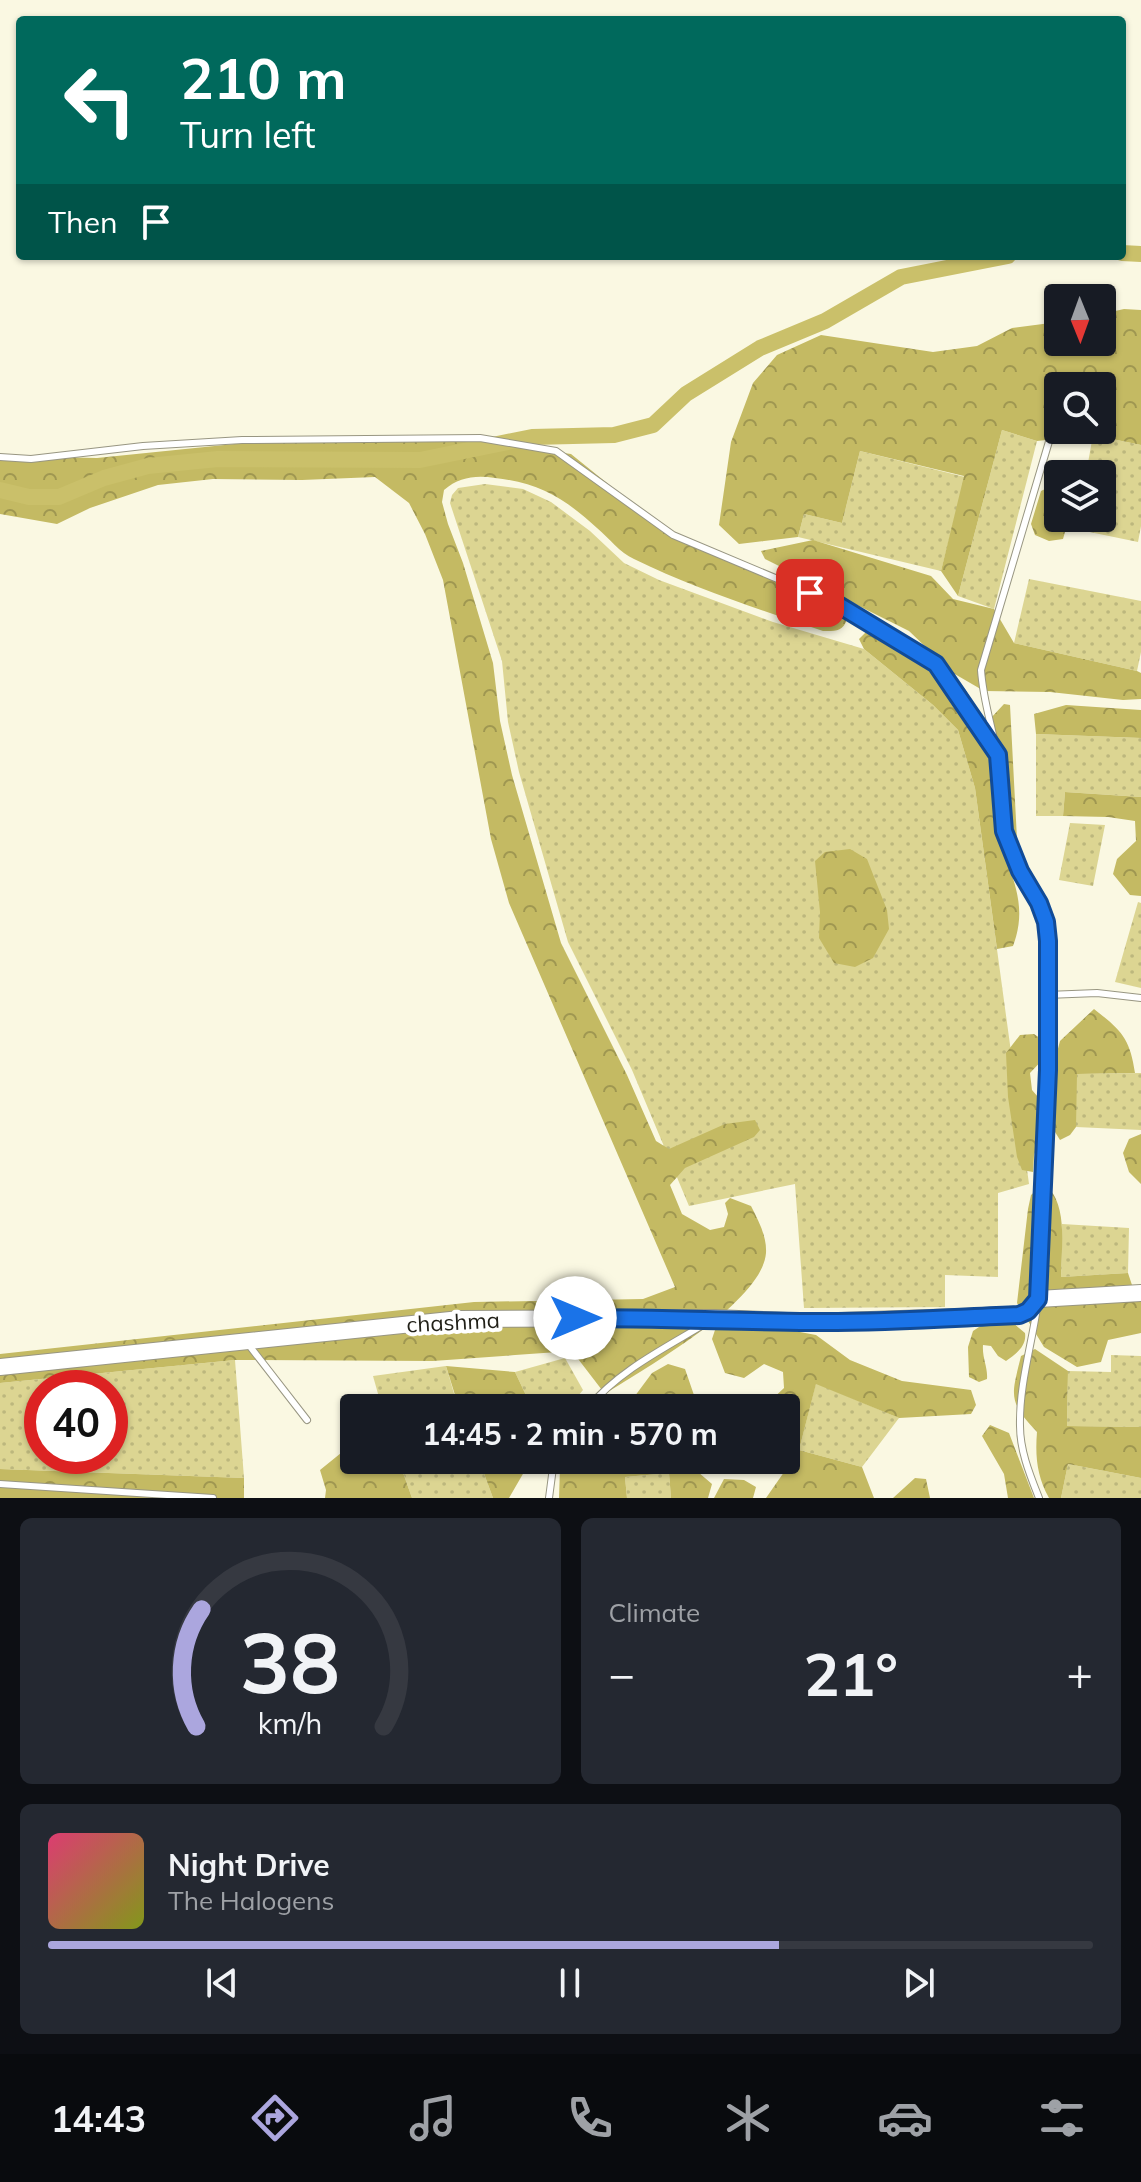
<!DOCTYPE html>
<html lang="en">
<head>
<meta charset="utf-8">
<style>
	body { margin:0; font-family:Mulish,sans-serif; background:#242831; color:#f1f3f6; height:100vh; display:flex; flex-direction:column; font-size:30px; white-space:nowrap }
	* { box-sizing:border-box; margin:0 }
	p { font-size:26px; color:#9ea1a6 }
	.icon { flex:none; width:44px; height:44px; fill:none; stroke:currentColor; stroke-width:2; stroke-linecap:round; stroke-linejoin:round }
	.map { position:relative; height:1498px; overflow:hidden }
	.sheet { display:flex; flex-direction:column; gap:20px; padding:20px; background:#0d0f14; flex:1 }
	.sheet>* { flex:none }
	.guide { position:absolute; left:16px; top:16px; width:1110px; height:244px; border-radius:8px; box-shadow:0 2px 6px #0004; background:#00695c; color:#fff; overflow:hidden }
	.needle { width:52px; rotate:179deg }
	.buttons { position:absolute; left:1044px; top:284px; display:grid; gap:16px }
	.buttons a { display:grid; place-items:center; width:72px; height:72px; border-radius:8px; background:#171b24; box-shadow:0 2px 6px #0004; font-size:40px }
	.speed { position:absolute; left:24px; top:1370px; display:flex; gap:16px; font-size:40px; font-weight:700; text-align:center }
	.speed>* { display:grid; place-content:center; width:104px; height:104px; border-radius:50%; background:#171b24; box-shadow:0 2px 6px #0004; line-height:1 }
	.speed .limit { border:12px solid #d22; background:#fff; color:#111 }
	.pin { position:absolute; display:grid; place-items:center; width:68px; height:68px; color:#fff; margin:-34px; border-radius:16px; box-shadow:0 4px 12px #0006 }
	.me { position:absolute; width:88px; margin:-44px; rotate:90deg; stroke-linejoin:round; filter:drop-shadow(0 0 6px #0008) }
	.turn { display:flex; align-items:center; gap:28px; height:168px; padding:0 32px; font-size:36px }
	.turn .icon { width:104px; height:104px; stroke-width:2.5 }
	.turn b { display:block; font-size:56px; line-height:68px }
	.then { display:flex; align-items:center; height:76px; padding:0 32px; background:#0003; gap:16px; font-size:30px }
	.big { font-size:60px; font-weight:700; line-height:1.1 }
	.sheet .card { flex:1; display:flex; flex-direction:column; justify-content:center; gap:12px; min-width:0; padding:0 28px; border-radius:12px; background:#242831 }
	.sheet .dial { align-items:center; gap:0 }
	.dial svg { height:208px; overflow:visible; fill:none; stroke:#363941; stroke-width:7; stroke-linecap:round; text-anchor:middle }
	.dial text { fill:#f1f3f6; stroke:none }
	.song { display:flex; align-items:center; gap:24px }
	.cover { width:96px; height:96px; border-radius:12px; background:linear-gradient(135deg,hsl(340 70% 55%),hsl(70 70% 35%)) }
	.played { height:8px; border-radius:4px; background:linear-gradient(90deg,#aba6de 70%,#363941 70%) }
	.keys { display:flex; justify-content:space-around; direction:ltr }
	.heat { display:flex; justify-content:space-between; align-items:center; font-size:44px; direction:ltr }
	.sheet .tiles { flex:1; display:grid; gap:20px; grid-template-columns:1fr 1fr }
	.card:last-child { grid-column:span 2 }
	.trip { position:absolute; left:340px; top:1394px; width:460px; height:80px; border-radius:8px; background:#171b24; box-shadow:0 2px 6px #0004; font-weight:700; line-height:80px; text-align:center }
	.tabs { display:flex; height:128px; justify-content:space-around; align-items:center; background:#090b0e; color:#9ea1a6 }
	.tabs .icon { width:56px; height:56px }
	.tabs .selected { color:#aba6de }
	.tabs b { font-size:36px; color:#f1f3f6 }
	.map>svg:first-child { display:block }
	.grass { fill:url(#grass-dots); fill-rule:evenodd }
	.forest { fill:url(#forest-crowns); fill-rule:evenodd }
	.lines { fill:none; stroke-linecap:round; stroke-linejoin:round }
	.canal { stroke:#cac06a; stroke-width:16 }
	.service-casing { stroke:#989682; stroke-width:8 }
	.tertiary-casing { stroke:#989682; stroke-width:18 }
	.service { stroke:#fff; stroke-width:6 }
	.tertiary { stroke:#fff; stroke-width:16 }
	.route-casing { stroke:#114b97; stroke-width:20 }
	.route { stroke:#1a73e8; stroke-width:14 }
	.labels { text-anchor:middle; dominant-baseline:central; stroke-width:8; stroke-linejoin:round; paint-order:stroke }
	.street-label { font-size:22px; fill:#222119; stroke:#fff }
</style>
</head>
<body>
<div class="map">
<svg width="1141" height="1498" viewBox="0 0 1141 1498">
	<defs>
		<pattern id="grass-dots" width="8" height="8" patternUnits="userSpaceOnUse" patternTransform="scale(2)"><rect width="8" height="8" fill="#dcd592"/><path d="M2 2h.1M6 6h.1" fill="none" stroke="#bcb77d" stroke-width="1.8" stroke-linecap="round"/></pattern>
		<pattern id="forest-crowns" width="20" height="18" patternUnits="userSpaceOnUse" patternTransform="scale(2)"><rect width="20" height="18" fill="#c4ba63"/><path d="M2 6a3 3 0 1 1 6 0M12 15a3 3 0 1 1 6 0" fill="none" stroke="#9f9751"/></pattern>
	</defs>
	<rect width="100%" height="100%" fill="#faf8e2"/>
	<!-- grass -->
	<path class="grass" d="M1002,430L1037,441L994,609L958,596Z
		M1093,435L1141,445V526L1138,542L1075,529L1077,518H1102V474H1086Z
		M860,451L965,477L941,571L798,537L804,514L842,523Z
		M485,484L523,489L551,502L590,531L624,563L659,580L773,622L864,649L933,705L958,730L975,788L1029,1184L998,1193V1277L945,1275V1307L804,1308L795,1184L689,1206L632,1070L568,942L519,772L508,722L502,661L450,503L452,495L458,488Z
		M1029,579L1141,601V652L1137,671L1014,643Z
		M1036,734L1141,738V797L1065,792L1063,816H1036Z
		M1070,823L1105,825L1093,886L1059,880Z
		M1138,902L1141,903V988L1115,982Z
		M1141,1073V1130L1076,1127V1074Z
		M1062,1224L1129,1228L1128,1273L1061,1277Z
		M1111,1355L1141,1356V1427L1067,1426L1068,1371L1111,1372Z
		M565,1358L583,1390L568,1408H532L515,1372Z
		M235,1360L244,1478L0,1469V1383ZM42,1388H110V1456H42Z
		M446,1366L455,1397L434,1408H382L373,1376Z
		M816,1383L899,1418L862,1467L799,1450Z
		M695,1398L768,1403L767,1408H694Z
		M412,1460H479L493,1498H412L400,1464Z
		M691,1460H760L758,1474L691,1466Z
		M1068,1464L1141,1478V1498H1061Z
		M669,1473L671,1498H627L625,1477Z"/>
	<!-- forest -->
	<path class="forest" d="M1124,309L1141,310V445L1093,435L1037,441L1002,430L958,596L941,571L964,476L860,451L842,523L804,514L798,537L739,544L719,525L731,442L753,383L777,355L821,335L933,352L977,346L1012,328L1058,322V342H1102V314ZM1058,386H1102V430H1058Z
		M481,441L571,454L675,538L839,607L847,619C843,632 835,631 823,631C759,609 695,589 634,559C620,553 609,538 597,528C564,498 540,483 495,478C476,475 459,477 444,490L442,502L448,524L463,563L493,663L500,721L512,775L561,943L627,1075L656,1141L669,1149L725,1124L755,1120L760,1130L754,1137L685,1168L670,1185L682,1214L710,1230L724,1227L728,1214L725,1203L730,1198L751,1206C758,1220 767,1236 766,1253C762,1303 645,1368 605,1394L572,1351L433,1361L235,1360L0,1383V1354L474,1302L643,1299L675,1287L509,903L491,839L443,580L425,534L409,503L375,477L302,480L213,479L158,485L90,508L57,524L0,514V456L97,458L244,443Z
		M1051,486L1058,489V518H1069L1063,539L1049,541L1035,535L1031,524L1041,491Z
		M813,540L931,576L953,599L994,609L1014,643L1137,671L1141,673V699L1123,700L1050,692L984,691L953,673L909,631L765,559L761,551Z
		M866,632L965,689L982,717L990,719L1004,704L1010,705L1017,839L1007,860C1018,892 1025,914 1013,946L997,949L975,788L958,730L933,705L864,649L859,639Z
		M1066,705L1141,710V738L1036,734L1034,714Z
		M1065,792L1141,797V896L1130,895L1113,874L1117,859L1136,841L1135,821L1108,817L1063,816Z
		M850,849L867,859L887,910L889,929L873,958L855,967L834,963L819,938L820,912L815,861L825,852Z
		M1094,1009C1121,1030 1130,1038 1135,1073L1077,1074L1076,1127L1070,1135L1060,1140L1050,1124L1048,1086L1060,1041Z
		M1034,1034L1047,1043V1055L1030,1073L1032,1090L1044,1104L1045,1126L1034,1155L1033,1172L1022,1170L1017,1157L1008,1097L1006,1053L1020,1035Z
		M1141,1134V1184L1129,1172L1123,1153L1129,1139Z
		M1039,1188H1049C1068,1210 1061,1250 1061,1277L1128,1273L1134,1291L1141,1294V1333L1108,1340L1101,1362L1077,1367L1044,1347L1017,1303L1028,1209L1031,1195Z
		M988,1321L1012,1322L1025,1333C1027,1346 1016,1354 1006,1361L998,1356L991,1346L983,1345C982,1358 988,1367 987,1379L979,1382L969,1377L968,1347L973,1331Z
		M719,1329H784L816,1335L850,1360L902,1381L971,1390L976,1405L971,1414L899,1418L816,1384L799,1450L862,1467L874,1498H766L798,1452L786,1458V1408H767L768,1403L784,1388L783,1372L764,1364L744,1378L725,1373L712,1339L715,1330Z
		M1035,1349L1068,1371L1067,1426L1141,1427V1478L1068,1464L1061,1498H1049C1037,1476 1035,1457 1037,1432C1008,1401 1011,1397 1021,1356Z
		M668,1364L685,1369L695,1398L694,1408H626L652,1373Z
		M446,1366L515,1372L532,1408H459Z
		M990,1425L1009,1433L1034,1498H1008L1004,1474L982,1436Z
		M354,1450V1460H386L400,1464L412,1498H325L326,1490L320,1470L341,1453Z
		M479,1460H531L509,1498H493Z
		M582,1460H691V1466L712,1484L708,1498H671L669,1473L625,1477L627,1498H559L560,1468L573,1466Z
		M0,1469L244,1478V1498H0Z
		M915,1478L926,1479L930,1498H893Z
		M724,1479L744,1480L756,1487L753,1498H714Z"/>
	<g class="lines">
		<!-- canal -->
		<path class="canal" d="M1122,253L1141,254
			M0,490L29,497H59L104,478L148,466L218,459L420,460L532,437L614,435L653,425L686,394L760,348L825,321L901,277L1008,256"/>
		<defs>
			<path id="service" d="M0,457L31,459L143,446L242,440L480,438L556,451L673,535L837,604L936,664L998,755
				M1047,995L1097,993L1141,998
				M1039,1297L1048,1070V941C1043,900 1020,882 1008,845C999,816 1003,784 997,754C992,726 983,700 981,670L1053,428
				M1037,1308C1031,1347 1019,1387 1020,1426C1020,1451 1030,1475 1039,1498
				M248,1344L307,1420
				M588,1408C619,1370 667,1347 708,1322
				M0,1484L213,1498
				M549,1498L554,1460"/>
			<path id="tertiary" d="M0,1367L460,1319L714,1318L812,1322L1019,1315L1028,1311L1038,1299L1141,1293"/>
		</defs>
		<!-- service casing -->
		<use href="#service" class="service-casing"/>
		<!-- tertiary casing -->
		<use href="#tertiary" class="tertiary-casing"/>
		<!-- service -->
		<use href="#service" class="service"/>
		<!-- tertiary -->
		<use href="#tertiary" class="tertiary"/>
	</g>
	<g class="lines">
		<defs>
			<path id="route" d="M575,1318C654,1318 731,1321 810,1322C879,1323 949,1318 1019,1315L1028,1311L1038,1299L1048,1070V941L1046,922L1039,903L1020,871L1004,831L998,755L953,689L936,664L837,604L810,593"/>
		</defs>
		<!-- route casing -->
		<use href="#route" class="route-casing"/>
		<!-- route -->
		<use href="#route" class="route"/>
	</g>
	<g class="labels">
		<!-- street labels -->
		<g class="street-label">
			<text transform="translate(453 1322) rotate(-3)">сhashma</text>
		</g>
	</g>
</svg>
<div class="buttons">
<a><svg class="needle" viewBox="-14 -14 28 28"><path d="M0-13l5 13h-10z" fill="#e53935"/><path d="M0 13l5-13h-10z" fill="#9ea1a6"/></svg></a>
<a><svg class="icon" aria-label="search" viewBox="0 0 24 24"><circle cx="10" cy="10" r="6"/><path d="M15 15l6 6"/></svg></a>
<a><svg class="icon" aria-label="layers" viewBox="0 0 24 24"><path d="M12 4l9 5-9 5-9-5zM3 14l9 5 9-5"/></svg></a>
</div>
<div class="speed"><div class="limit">40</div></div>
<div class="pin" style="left:810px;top:593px;background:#d93025"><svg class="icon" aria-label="arrive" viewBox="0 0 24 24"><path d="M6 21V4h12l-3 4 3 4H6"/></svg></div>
<svg class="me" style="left:575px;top:1318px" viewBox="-20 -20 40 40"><circle r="19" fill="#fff"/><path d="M0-13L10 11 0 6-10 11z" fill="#1a73e8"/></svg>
<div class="trip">14:45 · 2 min · 570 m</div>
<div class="guide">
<div class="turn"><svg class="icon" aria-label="left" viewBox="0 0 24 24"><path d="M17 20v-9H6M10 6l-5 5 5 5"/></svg><div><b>210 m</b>Turn left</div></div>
<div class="then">Then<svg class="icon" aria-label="arrive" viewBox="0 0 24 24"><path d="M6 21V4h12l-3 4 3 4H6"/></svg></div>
</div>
</div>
<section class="sheet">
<div class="tiles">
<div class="card dial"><svg viewBox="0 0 100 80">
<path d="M14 69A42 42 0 1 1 86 69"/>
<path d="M14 69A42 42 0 0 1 16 24" stroke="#aba6de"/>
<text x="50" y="56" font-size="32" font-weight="700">38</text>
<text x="50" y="72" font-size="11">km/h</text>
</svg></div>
<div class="card"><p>Climate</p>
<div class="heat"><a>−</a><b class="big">21°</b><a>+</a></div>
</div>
<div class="card">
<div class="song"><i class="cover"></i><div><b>Night Drive</b><p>The Halogens</p></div></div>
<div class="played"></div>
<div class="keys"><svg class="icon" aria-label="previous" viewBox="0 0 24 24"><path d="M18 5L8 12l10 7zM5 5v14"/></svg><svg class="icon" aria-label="pause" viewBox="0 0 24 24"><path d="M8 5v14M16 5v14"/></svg><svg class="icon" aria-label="next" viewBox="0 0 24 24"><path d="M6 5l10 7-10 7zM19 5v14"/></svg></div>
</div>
</div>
</section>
<nav class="tabs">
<b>14:43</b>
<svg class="icon selected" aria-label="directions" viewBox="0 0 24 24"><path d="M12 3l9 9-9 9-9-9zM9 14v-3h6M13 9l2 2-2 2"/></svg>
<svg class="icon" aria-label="music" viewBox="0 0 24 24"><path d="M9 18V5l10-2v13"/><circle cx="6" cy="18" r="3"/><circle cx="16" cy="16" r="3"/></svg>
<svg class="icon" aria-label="phone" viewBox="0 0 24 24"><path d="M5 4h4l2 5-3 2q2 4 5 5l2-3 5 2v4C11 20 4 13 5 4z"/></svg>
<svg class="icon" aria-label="climate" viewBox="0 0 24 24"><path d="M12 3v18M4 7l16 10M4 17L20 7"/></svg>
<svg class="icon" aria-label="car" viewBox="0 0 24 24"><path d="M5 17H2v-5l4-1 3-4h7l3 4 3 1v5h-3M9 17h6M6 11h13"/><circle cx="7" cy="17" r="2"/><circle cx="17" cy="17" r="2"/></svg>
<svg class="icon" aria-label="filters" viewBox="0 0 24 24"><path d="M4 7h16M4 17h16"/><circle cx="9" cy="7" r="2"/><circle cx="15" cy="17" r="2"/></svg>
</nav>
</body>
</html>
